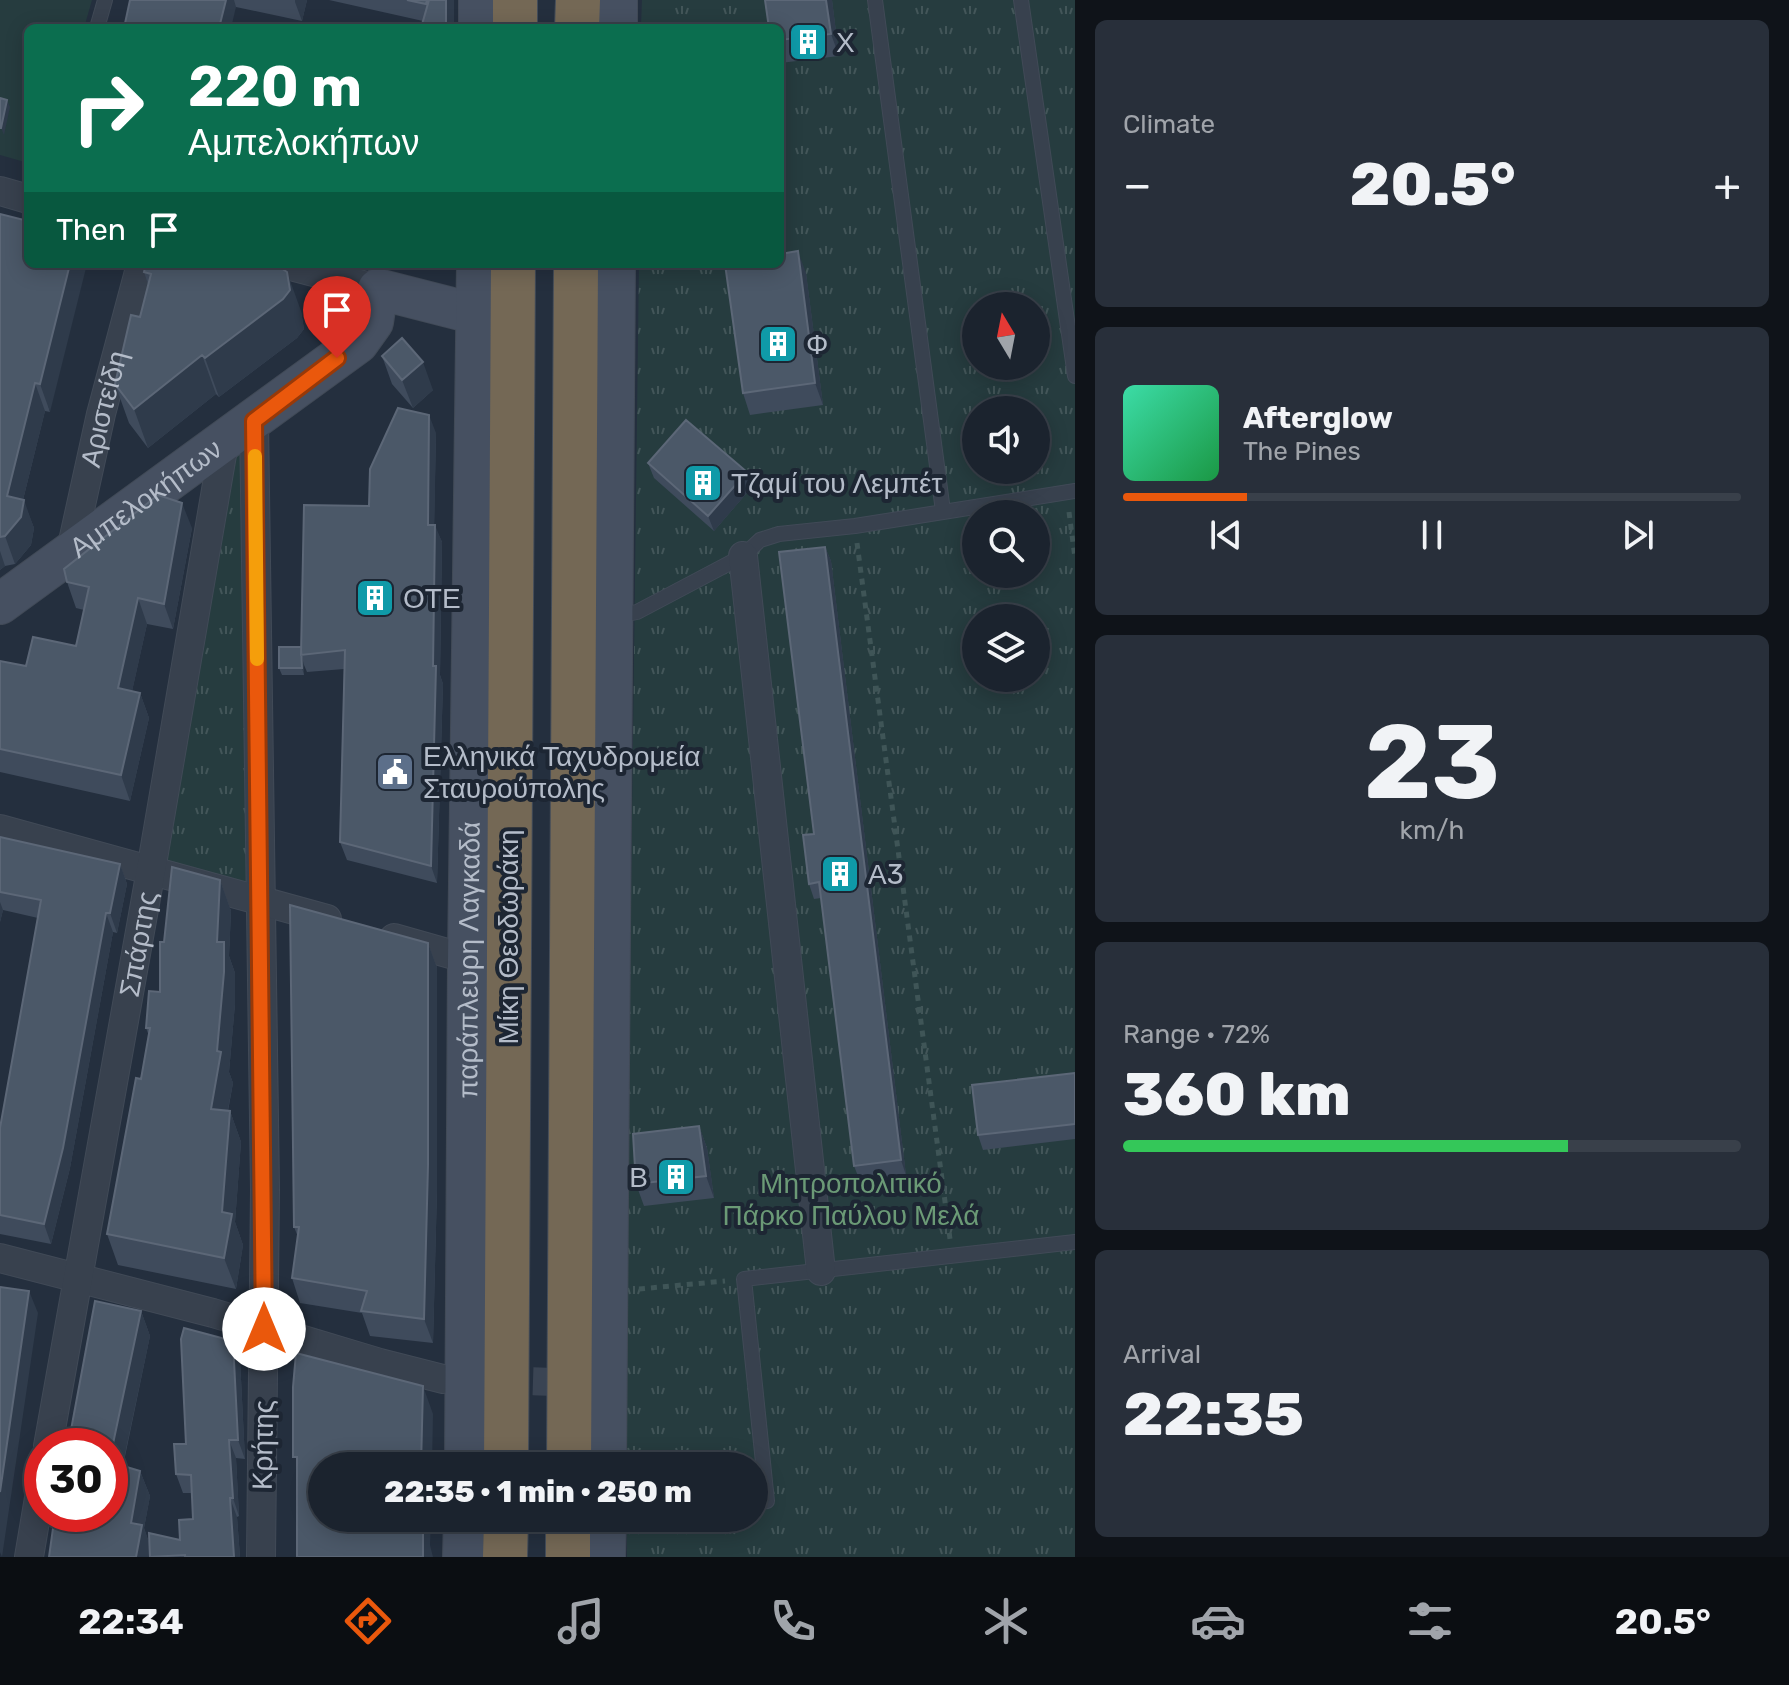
<!DOCTYPE html>
<html lang="en">
<head>
<meta charset="utf-8">
<style>
	body { margin:0; font-family:Rubik,sans-serif; background:#282f3a; color:#f1f3f6; height:100vh; display:flex; flex-direction:column; font-size:30px; white-space:nowrap }
	* { box-sizing:border-box; margin:0 }
	p { font-size:26px; color:#a0a4aa }
	.icon { flex:none; width:44px; height:44px; fill:none; stroke:currentColor; stroke-width:2; stroke-linecap:round; stroke-linejoin:round }
	.map { position:relative; flex:1; overflow:hidden }
	.sheet { display:flex; flex-direction:column; gap:20px; padding:20px; background:#0f1319; width:714px }
	.sheet>* { flex:none }
	.top-card { position:absolute; left:24px; top:24px; width:760px; height:244px; border-radius:12px; box-shadow:0 4px 20px #0003,0 0 0 2px #39404a; background:#0b6e4f; color:#fff; overflow:hidden }
	.needle { width:52px; rotate:350deg }
	.buttons { position:absolute; left:962px; top:292px; display:grid; gap:16px }
	.buttons a { display:grid; place-items:center; width:88px; height:88px; border-radius:50%; background:#1b232e; box-shadow:0 4px 20px #0003,0 0 0 2px #39404a; font-size:40px }
	.speed { position:absolute; left:24px; top:1428px; display:flex; gap:16px; font-size:40px; font-weight:700; text-align:center }
	.speed>* { display:grid; place-content:center; width:104px; height:104px; border-radius:50%; background:#1b232e; box-shadow:0 4px 20px #0003,0 0 0 2px #39404a; line-height:1 }
	.speed .limit { border:12px solid #d22; background:#fff; color:#111 }
	.pin { position:absolute; display:grid; place-items:center; width:68px; height:68px; color:#fff; margin:-82px -34px; border-radius:50% 50% 50% 0; rotate:-45deg; box-shadow:0 0 8px #0007 }
	.pin .icon { rotate:45deg }
	.me { position:absolute; width:88px; margin:-44px; rotate:0deg; stroke-linejoin:round; filter:drop-shadow(0 0 6px #0008) }
	.turn { display:flex; align-items:center; gap:28px; height:168px; padding:0 32px; font-size:36px }
	.turn .icon { width:104px; height:104px; stroke-width:2.5 }
	.turn b { display:block; font-size:56px; line-height:68px }
	.then { display:flex; align-items:center; height:76px; padding:0 32px; background:#0003; gap:16px; font-size:30px }
	.big { font-size:60px; font-weight:800; line-height:1.1 }
	.sheet .card { flex:1; display:flex; flex-direction:column; justify-content:center; gap:12px; min-width:0; padding:0 28px; border-radius:12px; background:#282f3a }
	.sheet .dial { align-items:center; gap:0 }
	.dial b { font-size:104px; line-height:1 }
	.song { display:flex; align-items:center; gap:24px }
	.cover { width:96px; height:96px; border-radius:12px; background:linear-gradient(135deg,hsl(160 70% 55%),hsl(140 70% 35%)) }
	.played { height:8px; border-radius:4px; background:linear-gradient(90deg,#ea580c 20%,#39404a 20%) }
	.keys { display:flex; justify-content:space-around; direction:ltr }
	.heat { display:flex; justify-content:space-between; align-items:center; font-size:44px; direction:ltr }
	.charge { height:12px; border-radius:6px; background:linear-gradient(90deg,#34c759 72%,#39404a 0) }
	.trip { position:absolute; left:308px; top:1452px; width:460px; height:80px; border-radius:40px; background:#1b232e; box-shadow:0 4px 20px #0003,0 0 0 2px #39404a; font-weight:800; line-height:80px; text-align:center }
	.tabs { display:flex; height:128px; justify-content:space-around; align-items:center; background:#0b0e12; color:#a0a4aa }
	.tabs .icon { width:56px; height:56px }
	.tabs .active { color:#ea580c }
	.tabs b { font-size:36px; color:#f1f3f6 }
	main { display:flex; flex:1; min-height:0 }
	.map>svg:first-child { display:block }
	.park { fill:url(#park-tufts); fill-rule:evenodd }
	.garden { fill:#263c3f }
	.lines { fill:none; stroke-linecap:round; stroke-linejoin:round }
	.street-tunnel { stroke:#3a4453; stroke-width:28; stroke-dasharray:28 14; stroke-linecap:butt }
	.lane-casing { stroke:#414a57; stroke-width:16 }
	.street-casing { stroke:#414a57; stroke-width:30 }
	.secondary-casing { stroke:#414a57; stroke-width:42 }
	.highway-casing { stroke:#434c59; stroke-width:46 }
	.path { stroke:#3f5557; stroke-width:5; stroke-dasharray:6 6; stroke-linecap:butt }
	.lane { stroke:#38414e; stroke-width:14 }
	.street { stroke:#38414e; stroke-width:28 }
	.secondary { stroke:#465061; stroke-width:40 }
	.highway { stroke:#746855; stroke-width:44 }
	.wall { fill:#3f4b5c }
	.shaded-wall { fill:#2f3b4b }
	.building { fill:#4b5868; stroke:#5c6777; stroke-width:2 }
	.route-casing { stroke:#983908; stroke-width:20 }
	.route { stroke:#ea580c; stroke-width:14 }
	.slow { stroke:#f59e0b; stroke-width:14 }
	.labels { text-anchor:middle; dominant-baseline:central; stroke-width:8; stroke-linejoin:round; paint-order:stroke }
	.poi-label { font-size:28px; fill:#b4bcc9; stroke:#1d2633; text-anchor:start }
	.street-label { font-size:28px; fill:#b4bcc9; stroke:#1d2633 }
	.park-label { font-size:28px; fill:#6b9a76; stroke:#1d2633 }
</style>
</head>
<body>
<main>
<div class="map">
<svg width="1075" height="1557" viewBox="0 0 1075 1557">
	<defs>
		<pattern id="park-tufts" width="24" height="20" patternUnits="userSpaceOnUse" patternTransform="scale(2)"><rect width="24" height="20" fill="#263c3f"/><path d="M3 7l-1-3M5 7V3M7 7l1-3M15 17l-1-3M17 17v-4M19 17l1-3" fill="none" stroke="#435659"/></pattern>
	</defs>
	<rect width="100%" height="100%" fill="#242f3e"/>
	<!-- park -->
	<path class="park" d="M642,0H1075V1557H627V1518H754V1466H627L626,1290L639,264H780V28H641ZM976,306H1036V366H976ZM976,410H1036V470H976ZM976,514H1036V574H976ZM976,618H1036V678H976Z
		M254,421L261,900L151,870L224,443Z"/>
	<!-- garden -->
	<path class="garden" d="M0,0H92L84,28H28V163L0,155Z"/>
	<g class="lines">
		<!-- street-tunnel -->
		<path class="street-tunnel" d="M491,1380L585,1383"/>
		<defs>
			<path id="lane" d="M875,0L943,511
				M1021,0L1075,376
				M97,28L105,0
				M616,616L637,612L743,556L760,540L779,534L855,526L1075,491
				M754,1503L767,1501L744,1279L1075,1242"/>
			<g id="street">
				<path d="M0,191L28,199"/>
				<path d="M283,264L378,289"/>
				<path d="M254,421L265,1190L261,1557"/>
				<path id="s1" d="M70,555L101,414L141,264"/>
				<path d="M743,556L821,1271"/>
				<path d="M0,829L327,919"/>
				<path d="M394,938L468,959L485,960"/>
				<path d="M0,1258L213,1313L380,1363L443,1379"/>
				<path id="s2" d="M48,1446L151,870L224,443"/>
				<path d="M29,1557L42,1480"/>
			</g>
			<g id="secondary">
				<path d="M479,28V0"/>
				<path d="M617,28V0"/>
				<path id="s3" d="M0,604L358,343L373,322L378,289L476,314"/>
				<path id="s4" d="M465,1466L468,959L477,264"/>
				<path d="M606,1466L615,264"/>
				<path d="M463,1557L464,1518"/>
				<path d="M605,1557L606,1518"/>
			</g>
			<path id="highway" d="M515,28V0
				M577,28L578,0
				M506,1466L513,264
				M569,1466L576,264
				M505,1557L506,1518
				M568,1557V1518"/>
		</defs>
		<!-- lane casing -->
		<use href="#lane" class="lane-casing"/>
		<!-- street casing -->
		<use href="#street" class="street-casing"/>
		<!-- secondary casing -->
		<use href="#secondary" class="secondary-casing"/>
		<!-- highway casing -->
		<use href="#highway" class="highway-casing"/>
		<!-- path -->
		<path class="path" d="M1069,512L1075,558
			M857,543L950,1239
			M639,1289L725,1281"/>
		<!-- lane -->
		<use href="#lane" class="lane"/>
		<!-- street -->
		<use href="#street" class="street"/>
		<!-- secondary -->
		<use href="#secondary" class="secondary"/>
		<!-- highway -->
		<use href="#highway" class="highway"/>
	</g>
	<!-- wall -->
	<path class="wall" d="M130,0H307L302,21L236,7Z
		M329,0H454V28H421L423,21Z
		M832,0L839,56L780,63V28Z
		M0,214L50,412L45,411L23,500L34,528L31,545L15,564L5,566L0,570Z
		M144,272L301,311L304,329L297,338L219,397L216,394L148,448L129,423L115,384L140,317L148,284Z
		M806,273L823,405L750,415L743,393Z
		M382,356L433,390L413,408L392,384Z
		M436,433L434,525L442,542L440,675L443,684L437,883L347,860L340,842L344,669L307,672L304,665V675H282L279,668L301,647L369,506Z
		M648,463L752,487L714,531L654,478Z
		M192,528L173,629L147,624L132,691L140,693L149,718L130,801L0,772V661L26,666L76,646L84,610L76,608L67,582Z
		M825,547L831,561L906,1175L860,1181L854,1166L821,898L814,899L809,884L814,834Z
		M0,837L120,864L127,884L117,933L113,932L70,1168L51,1244L0,1234V1128L38,918L3,910L0,922Z
		M220,880L231,911L229,956L235,973V1004L229,1072L233,1083L228,1111H230L241,1142L235,1222L243,1245L236,1289L118,1265L107,1234L141,1079L149,1036L146,1028L160,992L164,942Z
		M428,943L437,968V1190L433,1343L370,1336L362,1313L300,1303L292,1278L298,1237L294,1227Z
		M1075,1073V1139L983,1150L978,1135Z
		M699,1126L707,1148L714,1198L644,1206L636,1184Z
		M141,1311L150,1336L123,1466L140,1471L150,1496L144,1528L150,1546L180,1540L193,1519L192,1493H183L176,1474L186,1444L233,1341L240,1359L245,1459L236,1458L239,1516L237,1517L240,1557H49Z"/>
	<!-- shaded-wall -->
	<path class="shaded-wall" d="M226,0H234L236,7L231,28H219Z
		M295,0H307L302,21L295,2Z
		M446,0H454V28H446Z
		M826,0H832L839,56L831,34Z
		M7,100L10,107L4,135L1,128Z
		M798,251L806,273L823,405L815,383Z
		M70,264H87L50,412L40,384Z
		M287,272L301,311L304,329L297,338L219,397L205,358Z
		M202,355L216,394L148,448L134,409Z
		M423,362L433,390L413,408L402,380Z
		M35,383L45,411L18,520L24,500L34,528L31,545L15,564L5,536L7,496Z
		M429,415L436,433L434,542L428,525Z
		M747,472L752,487L714,531L708,516Z
		M182,503L192,528L173,629L164,604Z
		M435,525L442,542L440,675L443,684L437,883L431,866Z
		M825,547L831,561L906,1175L901,1160Z
		M0,551L5,566L0,570Z
		M138,598L147,624L127,714L118,688Z
		M302,657L304,665V675L302,668Z
		M140,693L149,718L130,801L121,775Z
		M120,864L127,884L117,933L110,913Z
		M220,880L231,911L229,956L235,973V1004L229,1072L233,1083L222,1140L211,1109L217,1051V942Z
		M0,902L3,910L0,922Z
		M106,913L113,932L70,1168L51,1244L44,1224Z
		M428,943L437,968V1190L433,1343L424,1319Z
		M230,1111L241,1142L235,1222L243,1245L236,1289L224,1258L222,1212Z
		M699,1126L707,1148L714,1198L706,1176Z
		M29,1291L38,1313L2,1557L0,1552V1492Z
		M141,1311L150,1336L118,1487L110,1464V1458Z
		M233,1341L240,1359L245,1459L238,1440Z
		M423,1386L433,1414L432,1466H421Z
		M229,1440L236,1458L239,1516L233,1498Z
		M140,1471L150,1496L144,1528L152,1551L150,1557H136L131,1523Z
		M230,1498L237,1517L240,1557H234Z
		M420,1518H431L430,1545L433,1557H423Z"/>
	<!-- building -->
	<path class="building" d="M130,0H226L219,28H124Z
		M407,0H427L426,4Z
		M429,0H446V28H421Z
		M765,0H826L831,34L780,40V28H769Z
		M0,98L7,100L1,128H0Z
		M0,214L28,221V264H70L40,384L35,383L7,496L24,500L21,517L5,536L0,537Z
		M798,251L815,383L743,393L725,264H780V254Z
		M146,264H275L287,272L290,290L283,299L205,358L202,355L134,409L115,384L131,315L140,317L151,274L144,272Z
		M402,338L423,362L402,380L382,356Z
		M398,408L429,415L428,525H435L433,666H436L431,866L340,842L345,650L301,655L304,505L369,506L370,469Z
		M686,420L747,472L708,516L648,463Z
		M158,495L182,503L164,604L138,598L118,688L140,693L121,775L0,749V661L26,666L33,637L76,646L89,587L67,582L64,569Z
		M825,547L901,1160L854,1166L819,882L809,884L803,835L814,834L779,552Z
		M279,647H301L302,668H279Z
		M0,837L120,864L110,913H106L63,1148L44,1224L0,1215V1128L41,900L0,892Z
		M172,867L220,880L217,942H224V972L217,1051L221,1052L211,1109L230,1111L222,1212L232,1214L224,1258L107,1234L136,1078L141,1079L150,1028H146L149,991L160,992V942H164Z
		M290,905L428,943V1165L424,1319L361,1311L367,1291L292,1278L299,1227H294Z
		M1075,1073V1124L978,1135L972,1085Z
		M699,1126L706,1176L636,1184L633,1134Z
		M0,1287L29,1291L0,1492Z
		M95,1301L141,1311L110,1458V1446H68Z
		M184,1328L233,1341L238,1440H229L233,1498H230L234,1557H185V1555L150,1557L149,1533L180,1540L179,1520L193,1519L191,1475L176,1474L174,1444H186L181,1339Z
		M296,1353L423,1386L421,1466H322V1518H420V1528H423V1557H297V1457H293V1387Z
		M110,1462L140,1471L131,1523L142,1525L136,1557H49L55,1514H110Z"/>
	<g class="lines">
		<defs>
			<path id="route" d="M264,1329L254,421L337,358"/>
		</defs>
		<!-- route casing -->
		<use href="#route" class="route-casing"/>
		<!-- route -->
		<use href="#route" class="route"/>
		<!-- slow -->
		<path class="slow" d="M255,456L257,659"/>
	</g>
	<!-- icons -->
	<defs>
		<symbol id="building-square" viewBox="-11 -11 22 22"><rect x="-9" y="-9" width="18" height="18" rx="4" fill="#0f9aa8" stroke="#1d2633"/><path d="M-4-6H4V6H1V3H-1V6H-4ZM-2.5-4.3h1.7v1.8h-1.7ZM.8-4.3h1.7v1.8H.8ZM-2.5-1h1.7V.8h-1.7ZM.8-1h1.7V.8H.8Z" fill="#fff"/></symbol>
		<symbol id="civic-square" viewBox="-11 -11 22 22"><rect x="-9" y="-9" width="18" height="18" rx="4" fill="#5c6f8a" stroke="#1d2633"/><path d="M-.6-6.5H3V-4.5H.6V-3L4-1V1h2V6H-6V1h2V-1L-.6-3ZM-1.2 2.5V6h2.4V2.5Z" fill="#fff"/></symbol>
	</defs>
	<g fill-rule="evenodd">
		<use href="#building-square" x="786" y="20" width="44" height="44"/>
		<use href="#building-square" x="756" y="322" width="44" height="44"/>
		<use href="#building-square" x="681" y="461" width="44" height="44"/>
		<use href="#building-square" x="353" y="576" width="44" height="44"/>
		<use href="#civic-square" x="373" y="750" width="44" height="44"/>
		<use href="#building-square" x="818" y="852" width="44" height="44"/>
		<use href="#building-square" x="654" y="1155" width="44" height="44"/>
	</g>
	<g class="labels">
		<!-- poi labels -->
		<g class="poi-label">
			<text x="836" y="42">Χ</text>
			<text x="806" y="344">Φ</text>
			<text x="731" y="483">Τζαμί του Λεμπέτ</text>
			<text x="403" y="598">ΟΤΕ</text>
			<text x="423" y="756">Ελληνικά Ταχυδρομεία<tspan x="423" dy="32">Σταυρούπολης</tspan></text>
			<text x="868" y="874">Α3</text>
			<text x="648" y="1177" text-anchor="end">Β</text>
		</g>
		<!-- street labels -->
		<g class="street-label">
			<text stroke="none"><textPath href="#s1" startOffset="150">Αριστείδη</textPath></text>
			<text stroke="none"><textPath href="#s3" startOffset="180">Αμπελοκήπων</textPath></text>
			<text transform="translate(508 937) rotate(-90)">Μίκη Θεοδωράκη</text>
			<text stroke="none"><textPath href="#s2" startOffset="510">Σπάρτης</textPath></text>
			<text stroke="none"><textPath href="#s4" startOffset="506">παράπλευρη Λαγκαδά</textPath></text>
			<text transform="translate(263 1445) rotate(-89)">Κρήτης</text>
		</g>
		<!-- park labels -->
		<g class="park-label">
			<text x="851" y="1183">Μητροπολιτικό<tspan x="851" dy="32">Πάρκο Παύλου Μελά</tspan></text>
		</g>
	</g>
</svg>
<div class="buttons">
<a><svg class="needle" viewBox="-14 -14 28 28"><path d="M0-13l5 13h-10z" fill="#e53935"/><path d="M0 13l5-13h-10z" fill="#a0a4aa"/></svg></a>
<a><svg class="icon" aria-label="sound" viewBox="0 0 24 24"><path d="M4 9h4l5-4v14l-5-4H4zM17 9q2 3 0 6"/></svg></a>
<a><svg class="icon" aria-label="search" viewBox="0 0 24 24"><circle cx="10" cy="10" r="6"/><path d="M15 15l6 6"/></svg></a>
<a><svg class="icon" aria-label="layers" viewBox="0 0 24 24"><path d="M12 4l9 5-9 5-9-5zM3 14l9 5 9-5"/></svg></a>
</div>
<div class="speed"><div class="limit">30</div></div>
<div class="pin" style="left:337px;top:358px;background:#d93025"><svg class="icon" aria-label="arrive" viewBox="0 0 24 24"><path d="M6 21V4h12l-3 4 3 4H6"/></svg></div>
<svg class="me" style="left:264px;top:1329px" viewBox="-20 -20 40 40"><circle r="19" fill="#fff"/><path d="M0-13L10 11 0 6-10 11z" fill="#ea580c"/></svg>
<div class="trip">22:35 · 1 min · 250 m</div>
<div class="top-card">
<div class="turn"><svg class="icon" aria-label="right" viewBox="0 0 24 24"><path d="M7 20v-9h11M14 6l5 5-5 5"/></svg><div><b>220 m</b>Αμπελοκήπων</div></div>
<div class="then">Then<svg class="icon" aria-label="arrive" viewBox="0 0 24 24"><path d="M6 21V4h12l-3 4 3 4H6"/></svg></div>
</div>
</div>
<section class="sheet">
<div class="card"><p>Climate</p>
<div class="heat"><a>−</a><b class="big">20.5°</b><a>+</a></div>
</div>
<div class="card">
<div class="song"><i class="cover"></i><div><b>Afterglow</b><p>The Pines</p></div></div>
<div class="played"></div>
<div class="keys"><svg class="icon" aria-label="previous" viewBox="0 0 24 24"><path d="M18 5L8 12l10 7zM5 5v14"/></svg><svg class="icon" aria-label="pause" viewBox="0 0 24 24"><path d="M8 5v14M16 5v14"/></svg><svg class="icon" aria-label="next" viewBox="0 0 24 24"><path d="M6 5l10 7-10 7zM19 5v14"/></svg></div>
</div>
<div class="card dial"><b>23</b><p>km/h</p></div>
<div class="card"><p>Range · 72%</p><b class="big">360 km</b><div class="charge"></div></div>
<div class="card"><p>Arrival</p><b class="big">22:35</b></div>
</section>
</main>
<nav class="tabs">
<b>22:34</b>
<svg class="icon active" aria-label="directions" viewBox="0 0 24 24"><path d="M12 3l9 9-9 9-9-9zM9 14v-3h6M13 9l2 2-2 2"/></svg>
<svg class="icon" aria-label="music" viewBox="0 0 24 24"><path d="M9 18V5l10-2v13"/><circle cx="6" cy="18" r="3"/><circle cx="16" cy="16" r="3"/></svg>
<svg class="icon" aria-label="phone" viewBox="0 0 24 24"><path d="M5 4h4l2 5-3 2q2 4 5 5l2-3 5 2v4C11 20 4 13 5 4z"/></svg>
<svg class="icon" aria-label="climate" viewBox="0 0 24 24"><path d="M12 3v18M4 7l16 10M4 17L20 7"/></svg>
<svg class="icon" aria-label="car" viewBox="0 0 24 24"><path d="M5 17H2v-5l4-1 3-4h7l3 4 3 1v5h-3M9 17h6M6 11h13"/><circle cx="7" cy="17" r="2"/><circle cx="17" cy="17" r="2"/></svg>
<svg class="icon" aria-label="filters" viewBox="0 0 24 24"><path d="M4 7h16M4 17h16"/><circle cx="9" cy="7" r="2"/><circle cx="15" cy="17" r="2"/></svg>
<b>20.5°</b>
</nav>
</body>
</html>
